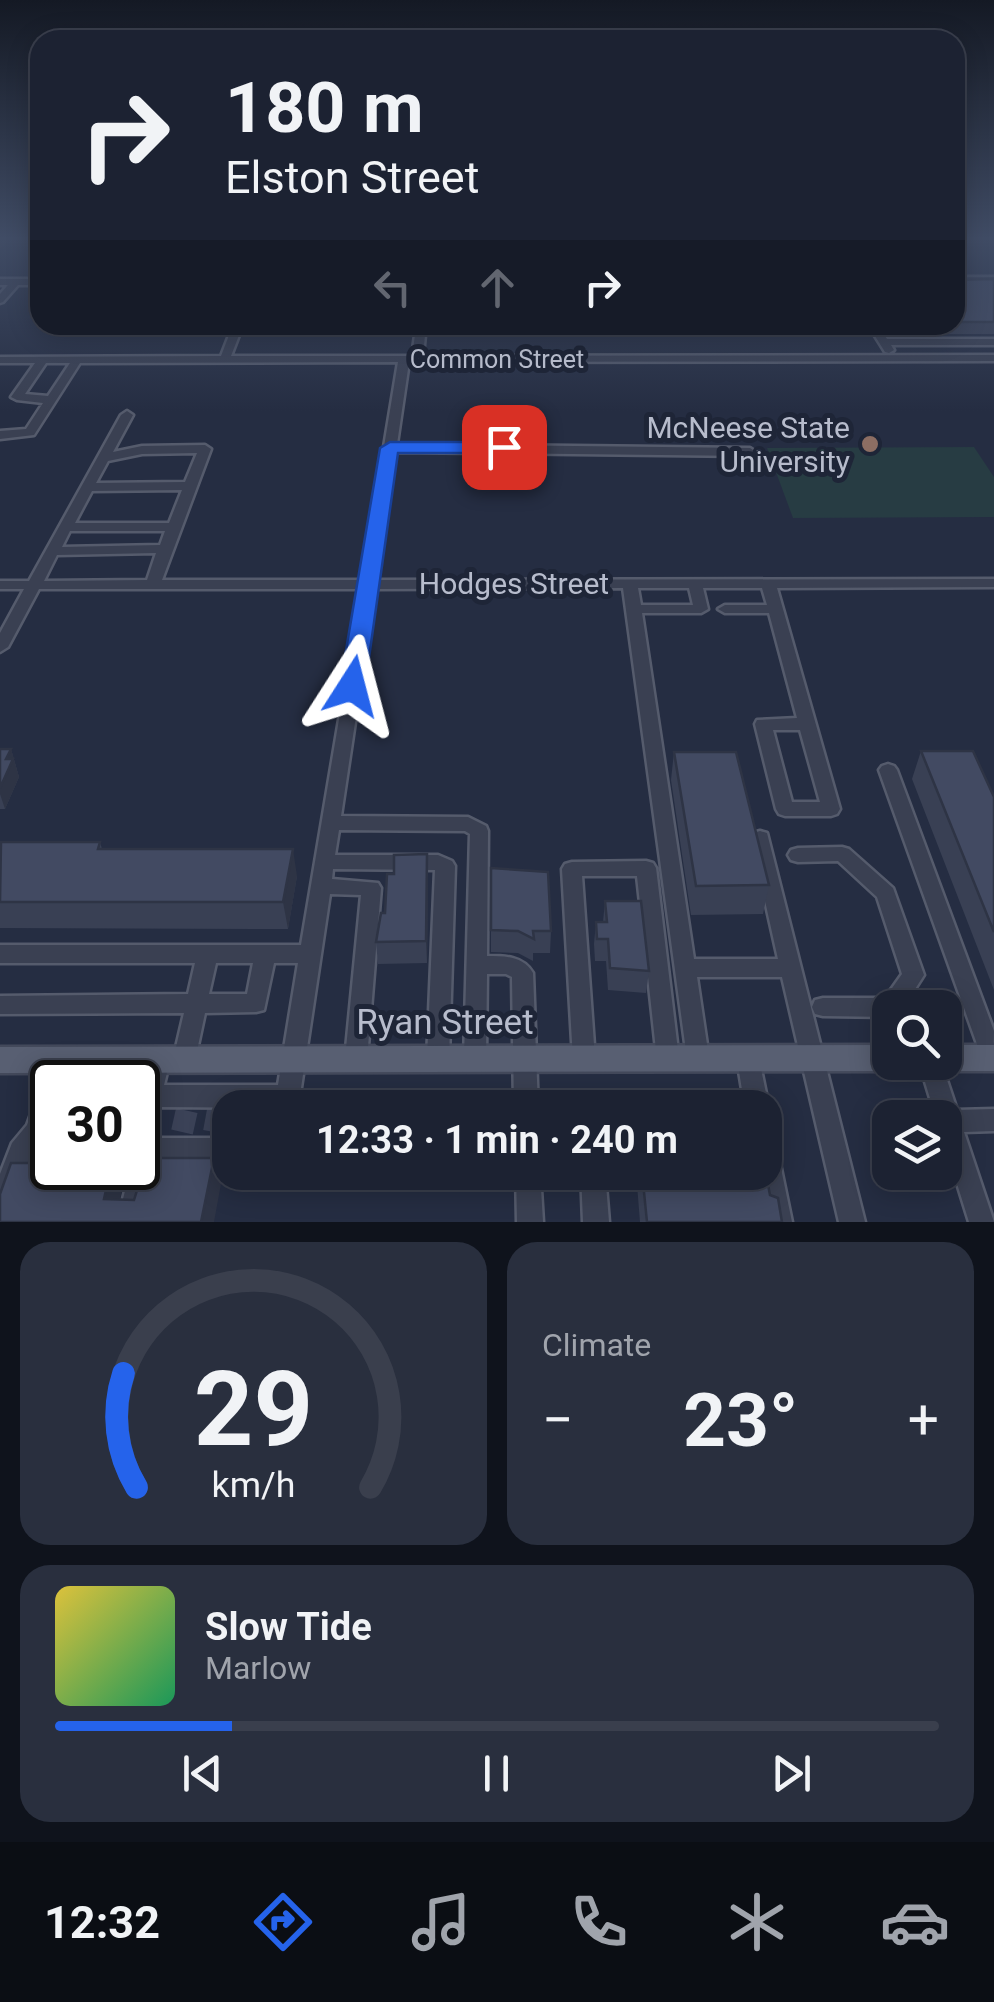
<!DOCTYPE html>
<html lang="en">
<head>
<meta charset="utf-8">
<style>
	body { margin:0; font-family:Roboto,sans-serif; background:#292f3e; color:#f1f3f6; height:100vh; display:flex; flex-direction:column; font-size:38px; white-space:nowrap }
	* { box-sizing:border-box; margin:0 }
	p { font-size:32px; color:#a0a4ac }
	.icon { flex:none; width:55px; height:55px; fill:none; stroke:currentColor; stroke-width:2; stroke-linecap:round; stroke-linejoin:round }
	.map { position:relative; height:1222px; overflow:hidden }
	.side { display:flex; flex-direction:column; gap:20px; padding:20px; background:#0f131c; flex:1 }
	.side>* { flex:none }
	.guide { position:absolute; left:30px; top:30px; width:935px; height:305px; border-radius:30px; box-shadow:0 5px 25px #0003,0 0 0 2px #3a3f4d; background:#1c2232; color:#f1f3f6; overflow:hidden }
	.controls { position:absolute; left:872px; top:990px; display:grid; gap:20px }
	.controls a { display:grid; place-items:center; width:90px; height:90px; border-radius:20px; background:#1c2232; box-shadow:0 5px 25px #0003,0 0 0 2px #3a3f4d; font-size:50px }
	.speed { position:absolute; left:30px; top:1060px; display:flex; gap:20px; font-size:50px; font-weight:700; text-align:center }
	.speed>* { display:grid; place-content:center; width:130px; height:130px; border-radius:50%; background:#1c2232; box-shadow:0 5px 25px #0003,0 0 0 2px #3a3f4d; line-height:1 }
	.speed .limit { border:5px solid #111; border-radius:15px; background:#fff; color:#111 }
	.pin { position:absolute; display:grid; place-items:center; width:85px; height:85px; color:#fff; margin:-42px; border-radius:20px; box-shadow:0 5px 15px #0006 }
	.me { position:absolute; width:110px; margin:-55px; rotate:9deg; stroke-linejoin:round; filter:drop-shadow(0 0 8px #0008) }
	.turn { display:flex; align-items:center; gap:35px; height:210px; padding:0 30px; font-size:45px }
	.turn .icon { width:130px; height:130px; stroke-width:2.5 }
	.turn b { display:block; font-size:70px; line-height:85px }
	.lanes { display:flex; align-items:center; height:95px; padding:0 30px; background:#0003; justify-content:center; gap:50px; direction:ltr }
	.lanes .off { opacity:.35 }
	.big { font-size:75px; font-weight:700; line-height:1.1 }
	.side .card { flex:1; display:flex; flex-direction:column; justify-content:center; gap:15px; min-width:0; padding:0 35px; border-radius:30px; background:#292f3e }
	.side .dial { align-items:center; gap:0 }
	.dial svg { height:260px; overflow:visible; fill:none; stroke:#3a3f4d; stroke-width:7; stroke-linecap:round; text-anchor:middle }
	.dial text { fill:#f1f3f6; stroke:none }
	.song { display:flex; align-items:center; gap:30px }
	.cover { width:120px; height:120px; border-radius:15px; background:linear-gradient(135deg,hsl(50 70% 55%),hsl(150 70% 35%)) }
	.played { height:10px; border-radius:5px; background:linear-gradient(90deg,#2563eb 20%,#3a3f4d 20%) }
	.keys { display:flex; justify-content:space-around; direction:ltr }
	.heat { display:flex; justify-content:space-between; align-items:center; font-size:55px; direction:ltr }
	.side .tiles { flex:1; display:grid; gap:20px; grid-template-columns:1fr 1fr }
	.card:last-child { grid-column:span 2 }
	.trip { position:absolute; left:212px; top:1090px; width:570px; height:100px; border-radius:30px; background:#1c2232; box-shadow:0 5px 25px #0003,0 0 0 2px #3a3f4d; font-weight:700; line-height:100px; text-align:center }
	.tab-bar { display:flex; height:160px; justify-content:space-around; align-items:center; background:#0b0e14; color:#a0a4ac }
	.tab-bar .icon { width:70px; height:70px }
	.tab-bar .active { color:#2563eb }
	.tab-bar b { font-size:45px; color:#f1f3f6 }
	.map>svg:first-child { display:block }
	.green { fill:#273c43 }
	.lines { fill:none; stroke-linecap:round; stroke-linejoin:round }
	.minor-tunnel { stroke:#3b4257; stroke-width:22; stroke-dasharray:22 11; stroke-linecap:butt }
	.minor-casing { stroke:#555b6c; stroke-width:5 }
	.major-casing { stroke:#43495b; stroke-width:5 }
	.minor { fill:#3a4052; fill-rule:evenodd }
	.major { fill:#585f72; fill-rule:evenodd }
	.wall { fill:#394054 }
	.shaded-wall { fill:#2e3445 }
	.building { fill:#424a62; stroke:#2e3445; stroke-width:2.5 }
	.route { fill:#2563eb; stroke:#184099; stroke-width:2.5 }
	.education-dot { fill:#8d6e63; stroke:#1e2537; stroke-width:4 }
	.labels { text-anchor:middle; dominant-baseline:central; stroke-width:10; stroke-linejoin:round; paint-order:stroke }
	.far-street-label { font-size:25px; fill:#b7bccc; stroke:#1e2537 }
	.poi-label { font-size:30px; fill:#b7bccc; stroke:#1e2537; text-anchor:end }
	.street-label { font-size:30px; fill:#b7bccc; stroke:#1e2537 }
	.near-street-label { font-size:35px; fill:#b7bccc; stroke:#1e2537 }
</style>
</head>
<body>
<div class="map">
<svg width="994" height="1222" viewBox="0 0 994 1222">
	<rect width="100%" height="100%" fill="#252d42"/>
	<!-- green -->
	<path class="green" d="M974,447L994,477V517L793,518L767,448Z"/>
	<g class="lines">
		<!-- minor-tunnel -->
		<path class="minor-tunnel" d="M182,1132L188,1105
			M214,1132L219,1105"/>
		<defs>
			<path id="minor" d="M955,277H994V283H955Z
				M0,279H40V285H18L3,302L0,303V294L8,285H0Z
				M233,325H243L231,356H412L415,335L420,332L425,335L423,356L994,355V361L409,362L397,444L750,448L756,452L750,456L396,452L376,580L994,579V587L777,588L840,809L837,814L831,816H785L779,814L776,809L755,724L757,720L797,718L769,613H725L718,609L725,605H767L762,588H703L708,609L701,613H642L694,959H778L751,838L753,833L760,831L767,833L865,1222H839L782,977H697L709,1058L706,1065L698,1068L690,1065L687,1058L623,588L375,589L341,816L468,817L486,826L488,831L487,956C505,956 523,956 533,973L538,1108H514L512,977L506,974H487L486,1059L483,1066L475,1069L467,1066L464,1059L470,834L465,831L339,830L335,855H438L452,861L455,866L449,1059L446,1066L438,1069L430,1066L427,1059L435,870L333,869L332,879L378,883L381,888L367,1059L364,1066L356,1069L348,1066L345,1059L361,895L330,894L298,1108L159,1107L152,1138H230V1160H157L143,1222H117L131,1168H138V1102L151,1053L159,1050L167,1053L170,1060L164,1085H278L298,963H274L264,1010L256,1012L205,1013L195,1060L192,1067L184,1070L176,1067L173,1060L184,1013L0,1014V996L188,994L195,963H0V945H301L361,589H39L8,647L0,652V633L24,589H0V581H29L121,415L127,411L133,415L113,452L142,446L205,445L211,449L162,580H362L398,362L80,363L34,435L0,439V431L26,429L43,403L17,400L11,397L35,363H0V357L221,356ZM46,363H70L48,396L25,394ZM197,453L185,482L96,483L108,461L142,454ZM182,490L169,523H75L92,491ZM70,531H165L160,545L62,547ZM156,553L147,580L44,581L57,555ZM638,588H689L693,605H641ZM773,730H800L820,802H792ZM216,963H253L247,994H209Z
				M868,325H878L887,339H994V345H891L894,350L889,353L885,352Z
				M888,764L894,766L897,770L994,1031L993,1068L985,1065L982,1058L879,770L882,766Z
				M842,847L849,849L893,888L924,975L903,1008H890V1017L823,1016L815,1014L812,1007L815,1000L823,998H885L902,974L877,897L838,861L798,862L791,860L788,855L791,850L798,848Z
				M646,861L653,863L656,868L679,1059L676,1066L668,1069L660,1066L657,1059L637,876H582L595,1059L592,1066L584,1069L576,1066L573,1059L562,869L565,864L572,862Z
				M748,1049L756,1052L759,1059L769,1108L765,1116V1108H745L737,1059L740,1052Z
				M919,1062H941L957,1110L994,1109V1131L964,1132L994,1222H969L945,1145V1118H936Z
				M52,1075L60,1078L62,1082H52V1142H43L30,1158L9,1218L0,1221V1174L12,1143L27,1125L44,1078Z
				M765,1138L773,1141L777,1149L792,1222H766L757,1172H765Z
				M516,1172H540L543,1222H517Z
				M581,1172H605L609,1222H583Z"/>
			<path id="major" d="M890,1045V1062H903L901,1068L890,1071L0,1073V1047Z
				M945,1045H994V1071H945L934,1068L932,1062H945Z"/>
		</defs>
		<!-- minor casing -->
		<use href="#minor" class="minor-casing"/>
		<!-- major casing -->
		<use href="#major" class="major-casing"/>
		<!-- minor -->
		<use href="#minor" class="minor"/>
		<!-- major -->
		<use href="#major" class="major"/>
	</g>
	<!-- wall -->
	<path class="wall" d="M994,279V334H900L894,325H955V280Z
		M0,749H11L19,777L5,809H0Z
		M921,751L994,797V990L912,779Z
		M674,752L769,885L763,914L691,915L671,780Z
		M100,842L102,849L297,876L288,929L0,928V844Z
		M491,868L551,931L550,953H533V961L518,953L491,952Z
		M428,875L427,963L378,964L376,942L385,913Z
		M605,901L649,971L646,993L608,990L606,961H595L594,944L596,922H603Z
		M636,1172H765L770,1195L782,1222H640Z"/>
	<!-- shaded-wall -->
	<path class="shaded-wall" d="M0,240H9L0,249Z
		M11,749L19,777L5,809L0,794V788L6,759Z
		M293,849L297,876L288,929L283,902Z
		M427,854L428,875L427,963L426,941Z
		M214,1158L221,1184L214,1222H201Z
		M111,1168H113L122,1190L115,1222L104,1199Z"/>
	<!-- building -->
	<path class="building" d="M994,279V322H955V280Z
		M0,749H11L6,759H13L0,788Z
		M921,751H973L994,797V932Z
		M674,752H736L769,885L696,886Z
		M1,842H100L98,849H293L283,902H0Z
		M427,854L426,941L376,942L381,913H385L387,874H394V855Z
		M491,868L548,872L551,931H533L534,939L518,931L491,930Z
		M605,901H641L649,971L610,968L608,939H597L596,922H607Z
		M147,1158H214L201,1222H0V1194L11,1163H52V1168H111L104,1199L134,1200Z
		M765,1169L770,1195L778,1198L782,1222H647L642,1172H765Z"/>
	<!-- sky -->
	<linearGradient id="sky" x2="0" y2="1"><stop stop-color="#141924"/><stop offset="0.58" stop-color="#404c65"/><stop offset="1" stop-color="#404c65" stop-opacity="0"/></linearGradient>
	<rect width="994" height="411" fill="url(#sky)"/>
	<!-- route -->
	<path class="route" d="M390,442H504L513,447L504,453H398L365,686L352,694L340,686L380,448Z"/>
	<!-- markers -->
	<circle class="education-dot" cx="870" cy="444" r="10"/>
	<g class="labels">
		<!-- far-street labels -->
		<g class="far-street-label">
			<text x="497" y="359">Common Street</text>
		</g>
		<!-- poi labels -->
		<g class="poi-label">
			<text x="850" y="427">McNeese State<tspan x="850" dy="34">University</tspan></text>
		</g>
		<!-- street labels -->
		<g class="street-label">
			<text x="514" y="583">Hodges Street</text>
		</g>
		<!-- near-street labels -->
		<g class="near-street-label">
			<text x="445" y="1022">Ryan Street</text>
		</g>
	</g>
</svg>
<div class="controls">
<a><svg class="icon" aria-label="search" viewBox="0 0 24 24"><circle cx="10" cy="10" r="6"/><path d="M15 15l6 6"/></svg></a>
<a><svg class="icon" aria-label="layers" viewBox="0 0 24 24"><path d="M12 4l9 5-9 5-9-5zM3 14l9 5 9-5"/></svg></a>
</div>
<div class="speed"><div class="limit">30</div></div>
<div class="pin" style="left:504px;top:447px;background:#d93025"><svg class="icon" aria-label="arrive" viewBox="0 0 24 24"><path d="M6 21V4h12l-3 4 3 4H6"/></svg></div>
<svg class="me" style="left:352px;top:686px" viewBox="-20 -20 40 40"><path d="M0-17L14 15 0 8-14 15z" fill="#2563eb" stroke="#fff" stroke-width="4"/></svg>
<div class="trip">12:33 · 1 min · 240 m</div>
<div class="guide">
<div class="turn"><svg class="icon" aria-label="right" viewBox="0 0 24 24"><path d="M7 20v-9h11M14 6l5 5-5 5"/></svg><div><b>180 m</b>Elston Street</div></div>
<div class="lanes"><svg class="icon off" aria-label="left" viewBox="0 0 24 24"><path d="M17 20v-9H6M10 6l-5 5 5 5"/></svg><svg class="icon off" aria-label="ahead" viewBox="0 0 24 24"><path d="M12 20V5M6 11l6-6 6 6"/></svg><svg class="icon" aria-label="right" viewBox="0 0 24 24"><path d="M7 20v-9h11M14 6l5 5-5 5"/></svg></div>
</div>
</div>
<section class="side">
<div class="tiles">
<div class="card dial"><svg viewBox="0 0 100 80">
<path d="M14 69A42 42 0 1 1 86 69"/>
<path d="M14 69A42 42 0 0 1 10 34" stroke="#2563eb"/>
<text x="50" y="56" font-size="32" font-weight="700">29</text>
<text x="50" y="72" font-size="11">km/h</text>
</svg></div>
<div class="card"><p>Climate</p>
<div class="heat"><a>−</a><b class="big">23°</b><a>+</a></div>
</div>
<div class="card">
<div class="song"><i class="cover"></i><div><b>Slow Tide</b><p>Marlow</p></div></div>
<div class="played"></div>
<div class="keys"><svg class="icon" aria-label="previous" viewBox="0 0 24 24"><path d="M18 5L8 12l10 7zM5 5v14"/></svg><svg class="icon" aria-label="pause" viewBox="0 0 24 24"><path d="M8 5v14M16 5v14"/></svg><svg class="icon" aria-label="next" viewBox="0 0 24 24"><path d="M6 5l10 7-10 7zM19 5v14"/></svg></div>
</div>
</div>
</section>
<nav class="tab-bar">
<b>12:32</b>
<svg class="icon active" aria-label="directions" viewBox="0 0 24 24"><path d="M12 3l9 9-9 9-9-9zM9 14v-3h6M13 9l2 2-2 2"/></svg>
<svg class="icon" aria-label="music" viewBox="0 0 24 24"><path d="M9 18V5l10-2v13"/><circle cx="6" cy="18" r="3"/><circle cx="16" cy="16" r="3"/></svg>
<svg class="icon" aria-label="phone" viewBox="0 0 24 24"><path d="M5 4h4l2 5-3 2q2 4 5 5l2-3 5 2v4C11 20 4 13 5 4z"/></svg>
<svg class="icon" aria-label="climate" viewBox="0 0 24 24"><path d="M12 3v18M4 7l16 10M4 17L20 7"/></svg>
<svg class="icon" aria-label="car" viewBox="0 0 24 24"><path d="M5 17H2v-5l4-1 3-4h7l3 4 3 1v5h-3M9 17h6M6 11h13"/><circle cx="7" cy="17" r="2"/><circle cx="17" cy="17" r="2"/></svg>
</nav>
</body>
</html>
